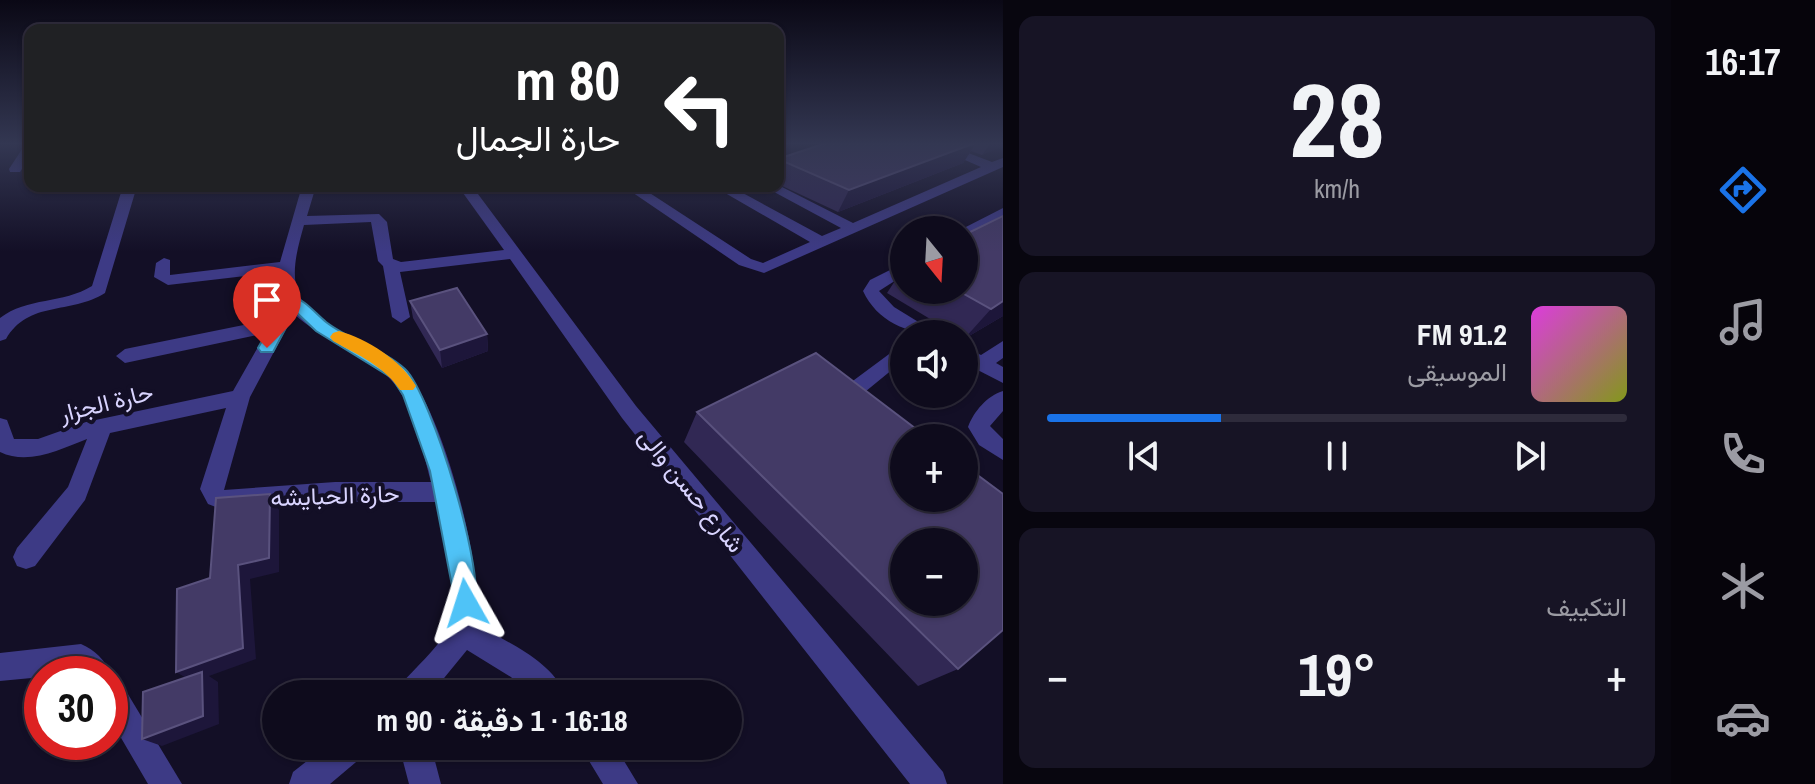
<!DOCTYPE html>
<html lang="ar">
<head>
<meta charset="utf-8">
<style>
	body { margin:0; font-family:"Archivo Narrow",Vazirmatn,sans-serif; background:#171425; color:#f1f3f6; direction:rtl; height:100vh; display:flex; flex-direction:column; font-size:30px; white-space:nowrap }
	* { box-sizing:border-box; margin:0 }
	p { font-size:26px; color:#9b9ba3 }
	.icon { flex:none; width:44px; height:44px; fill:none; stroke:currentColor; stroke-width:2; stroke-linecap:round; stroke-linejoin:round }
	.map { position:relative; flex:1; overflow:hidden; direction:ltr }
	.side { display:flex; flex-direction:column; gap:16px; padding:16px; background:#08060f; width:668px }
	.side>* { flex:none }
	.hud { position:absolute; left:24px; top:24px; width:760px; height:168px; border-radius:16px; box-shadow:0 2px 6px #0004,0 0 0 2px #2e2b3b; direction:rtl; background:#202124; color:#fff; overflow:hidden }
	.needle { width:52px; rotate:162deg }
	.controls { position:absolute; left:890px; top:216px; display:grid; gap:16px }
	.controls a { display:grid; place-items:center; width:88px; height:88px; border-radius:50%; background:#0e0b1c; box-shadow:0 2px 6px #0004,0 0 0 2px #2e2b3b; font-size:40px }
	.speed { position:absolute; left:24px; top:656px; display:flex; gap:16px; font-size:40px; font-weight:700; text-align:center }
	.speed>* { display:grid; place-content:center; width:104px; height:104px; border-radius:50%; background:#0e0b1c; box-shadow:0 2px 6px #0004,0 0 0 2px #2e2b3b; line-height:1 }
	.speed .limit { border:12px solid #d22; background:#fff; color:#111 }
	.pin { position:absolute; display:grid; place-items:center; width:68px; height:68px; color:#fff; margin:-82px -34px; border-radius:50% 50% 50% 0; rotate:-45deg; box-shadow:0 0 8px #0007 }
	.pin .icon { rotate:45deg }
	.me { position:absolute; width:88px; margin:-44px; rotate:354deg; stroke-linejoin:round; filter:drop-shadow(0 0 6px #0008) }
	.turn { display:flex; align-items:center; gap:28px; height:168px; padding:0 32px; font-size:36px }
	.turn .icon { width:104px; height:104px; stroke-width:2.5 }
	.turn b { display:block; font-size:56px; line-height:68px }
	.big { font-size:60px; font-weight:700; line-height:1.1 }
	.side .card { flex:1; display:flex; flex-direction:column; justify-content:center; gap:12px; min-width:0; padding:0 28px; border-radius:16px; background:#171425 }
	.side .dial { align-items:center; gap:0 }
	.dial b { font-size:104px; line-height:1 }
	.song { display:flex; align-items:center; gap:24px }
	.cover { width:96px; height:96px; border-radius:12px; background:linear-gradient(135deg,hsl(300 70% 55%),hsl(70 70% 35%)) }
	.played { height:8px; border-radius:4px; background:linear-gradient(90deg,#1a73e8 30%,#2e2b3b 30%) }
	.keys { display:flex; justify-content:space-around; direction:ltr }
	.heat { display:flex; justify-content:space-between; align-items:center; font-size:44px; direction:ltr }
	.trip { position:absolute; left:262px; top:680px; width:480px; height:80px; border-radius:40px; background:#0e0b1c; box-shadow:0 2px 6px #0004,0 0 0 2px #2e2b3b; font-weight:700; line-height:80px; text-align:center; direction:rtl }
	main { display:flex; flex:1; min-height:0 }
	.tabs { display:flex; flex-direction:column; width:144px; justify-content:space-around; align-items:center; background:#06040b; color:#9b9ba3 }
	.tabs .icon { width:56px; height:56px }
	.tabs .active { color:#1a73e8 }
	.tabs b { font-size:36px; color:#f1f3f6 }
	.map>svg:first-child { display:block }
	.lines { fill:none; stroke-linecap:round; stroke-linejoin:round }
	.lane { fill:#3d3a85; fill-rule:evenodd }
	.street { fill:#3d3a85; fill-rule:evenodd }
	.wall { fill:#312854 }
	.shaded-wall { fill:#1d163a }
	.building { fill:#433a66; stroke:#5a527e; stroke-width:2; fill-rule:evenodd }
	.route { fill:#4fc3f7; stroke:#337fa1; stroke-width:2 }
	.slow { fill:#f59e0b }
	.labels { text-anchor:middle; dominant-baseline:central; stroke-width:8; stroke-linejoin:round; paint-order:stroke }
	.street-label { font-size:24px; fill:#d9d4ff; stroke:#130f26 }
</style>
</head>
<body>
<main>
<nav class="tabs">
<b>16:17</b>
<svg class="icon active" aria-label="directions" viewBox="0 0 24 24"><path d="M12 3l9 9-9 9-9-9zM9 14v-3h6M13 9l2 2-2 2"/></svg>
<svg class="icon" aria-label="music" viewBox="0 0 24 24"><path d="M9 18V5l10-2v13"/><circle cx="6" cy="18" r="3"/><circle cx="16" cy="16" r="3"/></svg>
<svg class="icon" aria-label="phone" viewBox="0 0 24 24"><path d="M5 4h4l2 5-3 2q2 4 5 5l2-3 5 2v4C11 20 4 13 5 4z"/></svg>
<svg class="icon" aria-label="climate" viewBox="0 0 24 24"><path d="M12 3v18M4 7l16 10M4 17L20 7"/></svg>
<svg class="icon" aria-label="car" viewBox="0 0 24 24"><path d="M5 17H2v-5l4-1 3-4h7l3 4 3 1v5h-3M9 17h6M6 11h13"/><circle cx="7" cy="17" r="2"/><circle cx="17" cy="17" r="2"/></svg>
</nav>
<section class="side">
<div class="card dial"><b>28</b><p>km/h</p></div>
<div class="card">
<div class="song"><i class="cover"></i><div><b>91.2 FM</b><p>الموسيقى</p></div></div>
<div class="played"></div>
<div class="keys"><svg class="icon" aria-label="previous" viewBox="0 0 24 24"><path d="M18 5L8 12l10 7zM5 5v14"/></svg><svg class="icon" aria-label="pause" viewBox="0 0 24 24"><path d="M8 5v14M16 5v14"/></svg><svg class="icon" aria-label="next" viewBox="0 0 24 24"><path d="M6 5l10 7-10 7zM19 5v14"/></svg></div>
</div>
<div class="card"><p>التكييف</p>
<div class="heat"><a>−</a><b class="big">19°</b><a>+</a></div>
</div>
</section>
<div class="map">
<svg width="1003" height="784" viewBox="0 0 1003 784">
	<rect width="100%" height="100%" fill="#130f26"/>
	<g class="lines">
		<!-- lane -->
		<path class="lane" d="M926,143H942L992,162L1003,158V167L764,273L739,265L623,186H639L751,259L763,263L810,242L713,186H730L822,236L841,228L763,186L778,185L853,223L981,167Z
			M1003,208V218L964,238V230H960Z
			M904,263V275L879,291L894,307L938,334C907,334 877,321 863,291L870,280Z
			M1003,341V358L996,363L1003,367V383L964,363V347L981,355Z
			M904,343V360L860,396H846L843,391L846,386Z
			M1003,391V411L990,426L1003,439V460L979,445L968,427C974,411 987,396 1003,391Z"/>
		<!-- street -->
		<path class="street" d="M26,143H30V156L20,172H10L9,169Z
			M123,186H137L105,293C70,315 29,300 6,339L0,341V318C27,297 63,304 92,286Z
			M270,186L242,194L235,190L242,186Z
			M302,186H316L307,216L379,214L387,222L393,259L401,262L504,250L458,186H472L636,406L943,772L947,784H910L622,418L510,259L400,272L410,317L401,323L392,317L383,266L378,261L371,222L304,225C298,247 289,275 300,297C317,330 373,341 400,365C441,401 485,570 476,624C506,642 551,660 565,694H528L511,677L467,650L431,694H396L401,684C416,667 435,651 446,632C462,602 443,534 436,502H335L226,511L208,504L200,489L226,408L110,433L85,500L35,566L26,569L17,566L13,557L17,548L68,487L87,439C60,449 29,466 0,452V418L7,420L14,439H38L86,422L233,391L266,333L125,363L116,356L125,349L273,319L284,299L279,272L168,285L154,277L156,263L164,258L170,260V275L280,262ZM294,314C321,339 359,349 386,375C413,399 422,448 431,482H335L224,490L250,397Z
			M81,644C95,650 105,660 111,674L110,675L42,674V677L0,681V653Z
			M110,676L120,681L182,784H148L110,719Z
			M326,746H367L362,757L330,784H289L293,772Z
			M399,746H431L441,784H409Z
			M580,746H615L638,784H603Z"/>
	</g>
	<!-- wall -->
	<path class="wall" d="M826,143H1003L982,155L971,151L963,163L838,212L778,184V158Z
		M904,267V290H964L1003,316L964,339V334H955L887,293Z
		M410,301L487,334L488,351L442,368L413,318Z
		M697,412L958,669L918,686L684,442Z"/>
	<!-- shaded-wall -->
	<path class="shaded-wall" d="M976,143L963,163L838,212L849,190Z
		M991,143H1003V147L982,155Z
		M1003,301V316L964,339L991,309Z
		M487,334L488,351L442,368L440,350Z
		M270,494L279,510V572L250,579L256,659L209,676L218,682L219,724L162,746L142,739L193,682L176,672L238,565Z"/>
	<!-- building -->
	<path class="building" d="M826,143H975L849,190L778,159Z
		M1003,216V301L991,309L957,290H964V235Z
		M457,288L487,334L440,350L410,301Z
		M816,353L928,438H904V498H964V465L1003,494V630L958,669L697,412ZM904,542H964V602H904Z
		M270,494L269,558L238,565L243,648L176,672L177,589L210,578L216,498Z
		M202,672L203,716L142,739L143,692Z"/>
	<!-- sky -->
	<linearGradient id="sky" x2="0" y2="1"><stop stop-color="#0a0815"/><stop offset="0.57" stop-color="#333752"/><stop offset="1" stop-color="#333752" stop-opacity="0"/></linearGradient>
	<rect width="1003" height="252" fill="url(#sky)"/>
	<!-- route -->
	<path class="route" d="M292,296C305,300 315,313 326,322C349,340 383,349 405,369C432,395 488,579 474,612L466,615L457,612L430,471L403,395L392,378L316,331L295,311L273,352H261L258,348L287,297Z"/>
	<!-- slow -->
	<path class="slow" d="M339,331C367,339 401,360 416,386L413,390H400C384,366 358,355 333,341L330,337L333,333Z"/>
	<g class="labels">
		<!-- street labels -->
		<g class="street-label">
			<text transform="translate(106 402) rotate(-14)">حارة الجزار</text>
			<text transform="translate(692 490) rotate(51)">شارع حسن والى</text>
			<text transform="translate(335 495) rotate(-2)">حارة الحبايشه</text>
		</g>
	</g>
</svg>
<div class="controls">
<a><svg class="needle" viewBox="-14 -14 28 28"><path d="M0-13l5 13h-10z" fill="#e53935"/><path d="M0 13l5-13h-10z" fill="#9b9ba3"/></svg></a>
<a><svg class="icon" aria-label="sound" viewBox="0 0 24 24"><path d="M4 9h4l5-4v14l-5-4H4zM17 9q2 3 0 6"/></svg></a>
<a>+</a>
<a>−</a>
</div>
<div class="speed"><div class="limit">30</div></div>
<div class="pin" style="left:267px;top:348px;background:#d93025"><svg class="icon" aria-label="arrive" viewBox="0 0 24 24"><path d="M6 21V4h12l-3 4 3 4H6"/></svg></div>
<svg class="me" style="left:466px;top:603px" viewBox="-20 -20 40 40"><path d="M0-17L14 15 0 8-14 15z" fill="#4fc3f7" stroke="#fff" stroke-width="4"/></svg>
<div class="trip">16:18 · 1 دقيقة · 90 m</div>
<div class="hud">
<div class="turn"><svg class="icon" aria-label="left" viewBox="0 0 24 24"><path d="M17 20v-9H6M10 6l-5 5 5 5"/></svg><div><b>80 m</b>حارة الجمال</div></div>
</div>
</div>
</main>
</body>
</html>
